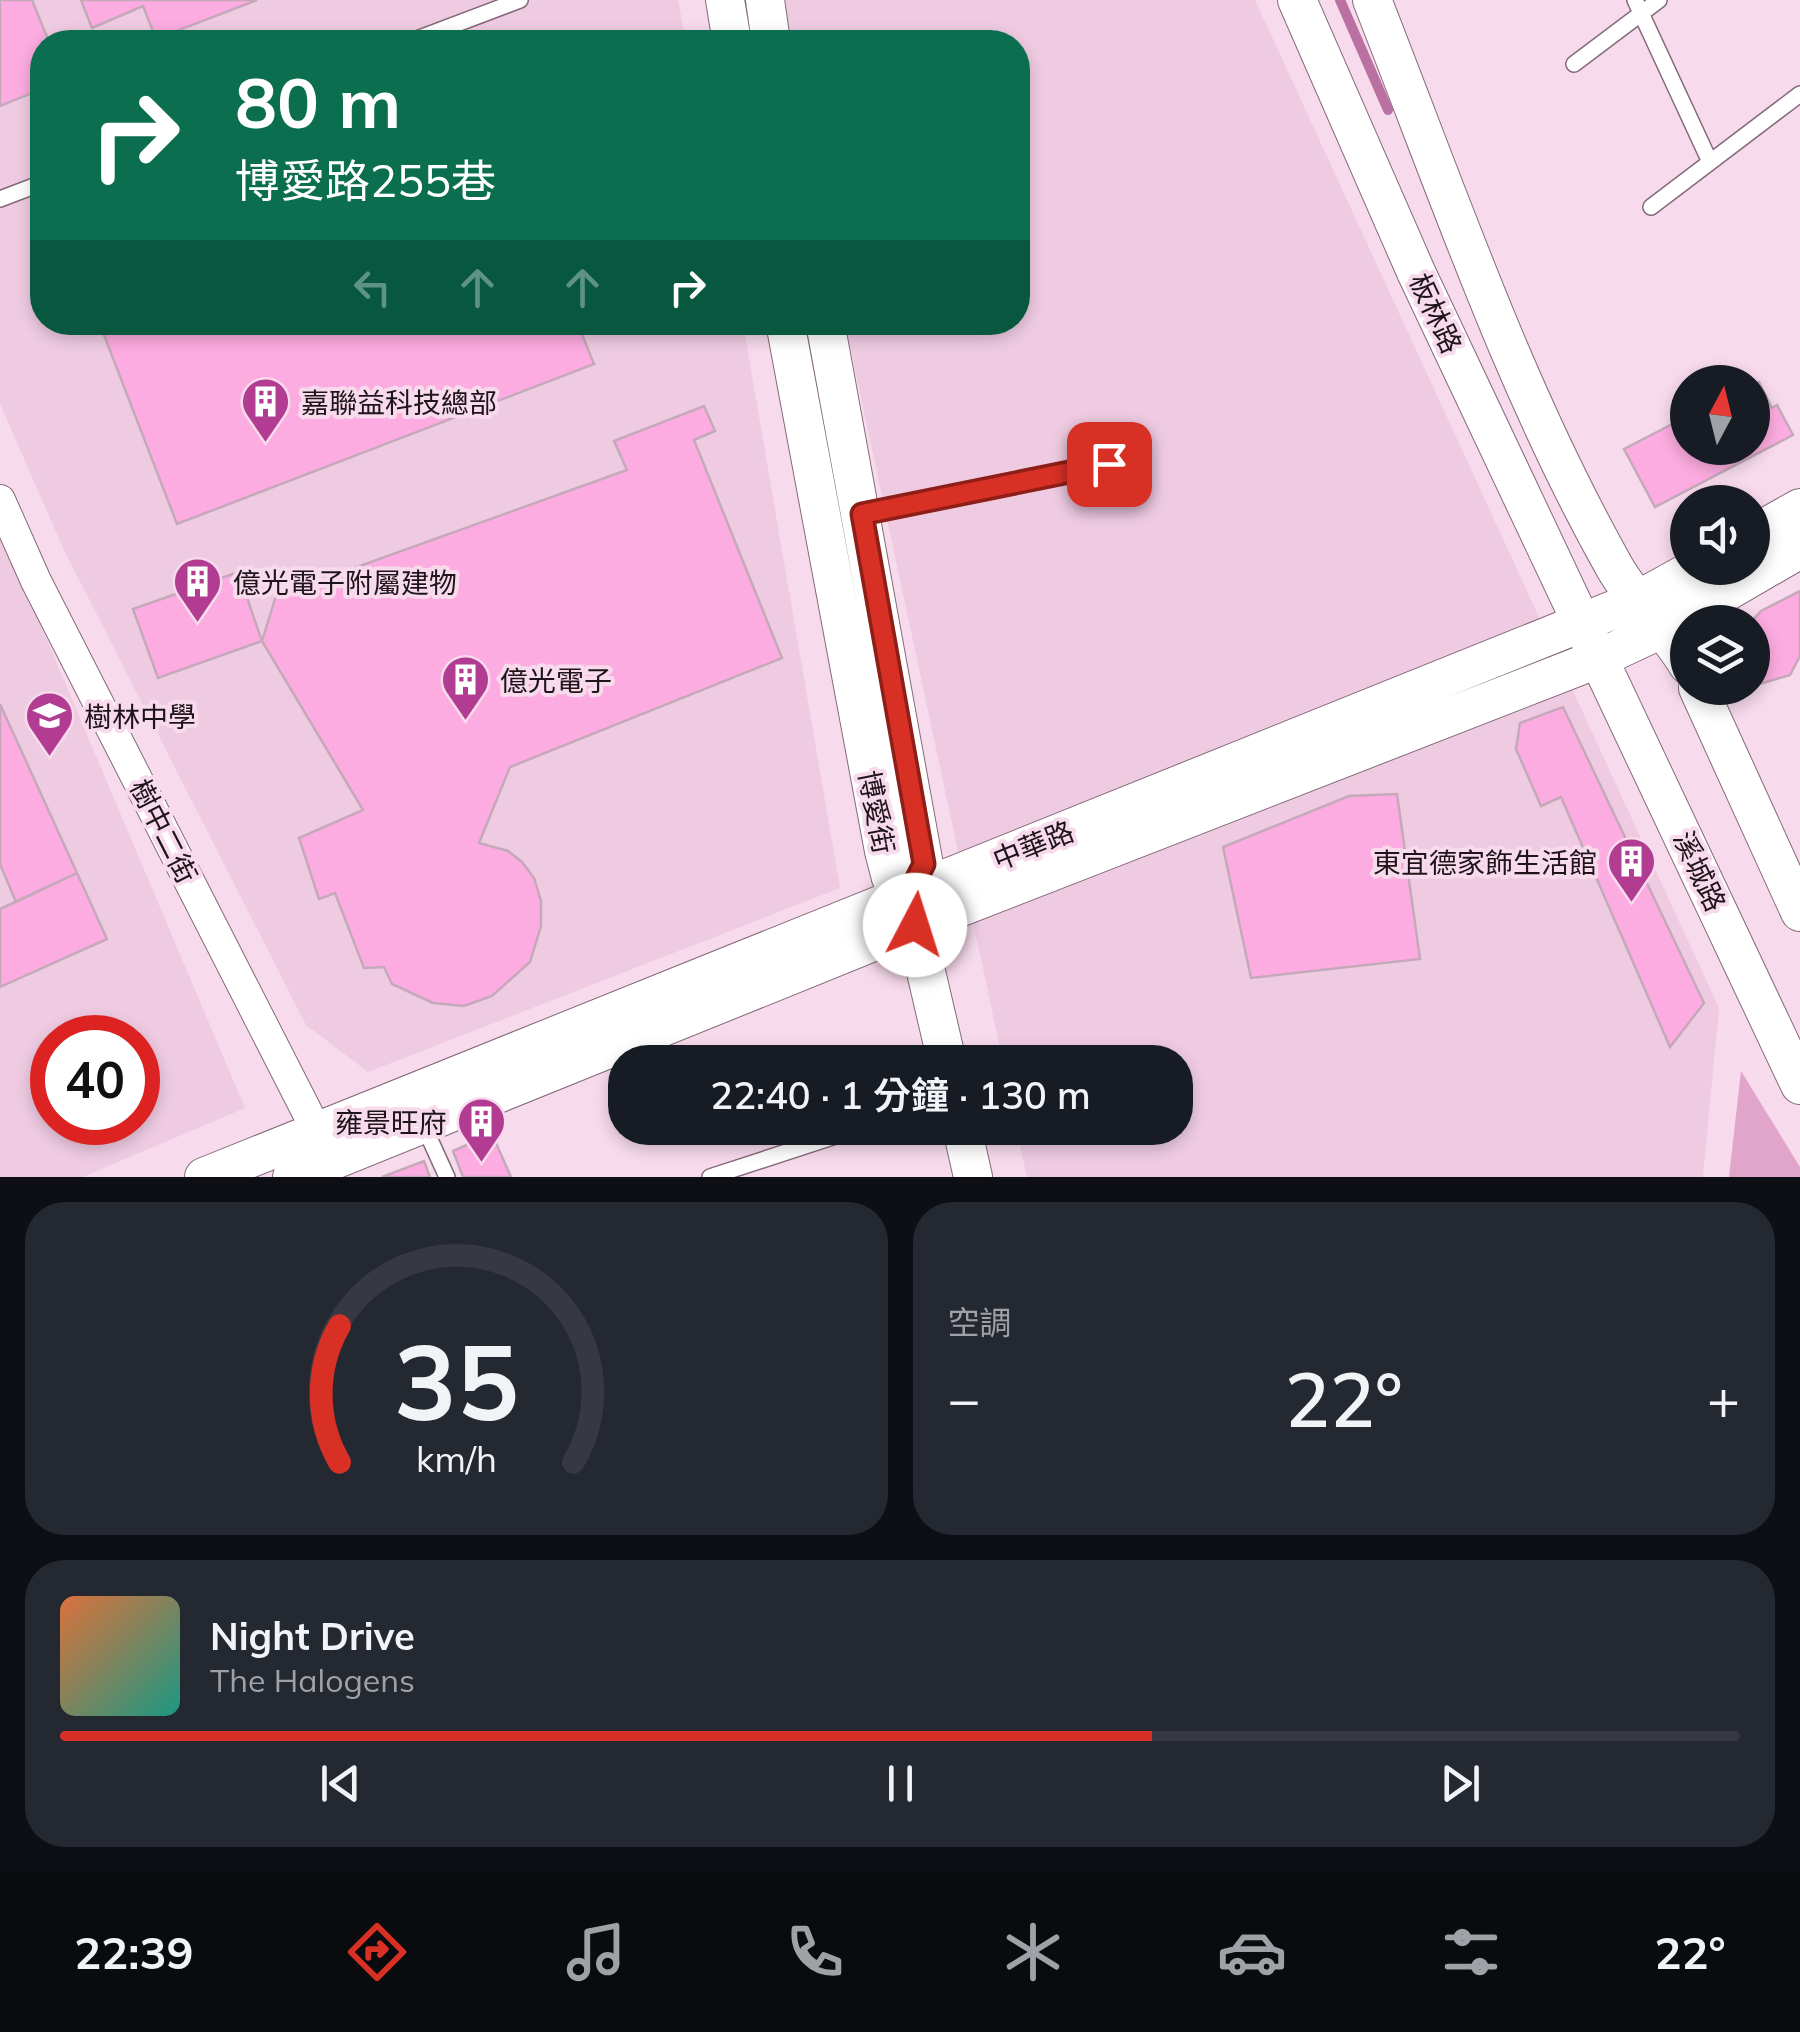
<!DOCTYPE html>
<html lang="zh-TW">
<head>
<meta charset="utf-8">
<style>
	body { margin:0; font-family:Mulish,"Noto Sans TC",sans-serif; background:#242831; color:#f1f3f6; height:100vh; display:flex; flex-direction:column; font-size:38px; white-space:nowrap }
	* { box-sizing:border-box; margin:0 }
	p { font-size:32px; color:#9ea1a6 }
	.icon { flex:none; width:55px; height:55px; fill:none; stroke:currentColor; stroke-width:2; stroke-linecap:round; stroke-linejoin:round }
	.map { position:relative; height:1177px; overflow:hidden }
	.panel { display:flex; flex-direction:column; gap:25px; padding:25px; background:#0d0f14; flex:1 }
	.panel>* { flex:none }
	.hud { position:absolute; left:30px; top:30px; width:1000px; height:305px; border-radius:40px; box-shadow:0 5px 15px #0003; background:#0b6e4f; color:#fff; overflow:hidden }
	.needle { width:65px; rotate:7deg }
	.fabs { position:absolute; left:1670px; top:365px; display:grid; gap:20px }
	.fabs a { display:grid; place-items:center; width:100px; height:100px; border-radius:50%; background:#171b24; box-shadow:0 5px 15px #0003; font-size:50px }
	.speed { position:absolute; left:30px; top:1015px; display:flex; gap:20px; font-size:50px; font-weight:700; text-align:center }
	.speed>* { display:grid; place-content:center; width:130px; height:130px; border-radius:50%; background:#171b24; box-shadow:0 5px 15px #0003; line-height:1 }
	.speed .limit { border:15px solid #d22; background:#fff; color:#111 }
	.pin { position:absolute; display:grid; place-items:center; width:85px; height:85px; color:#fff; margin:-42px; border-radius:20px; box-shadow:0 5px 15px #0006 }
	.me { position:absolute; width:110px; margin:-55px; rotate:5deg; stroke-linejoin:round; filter:drop-shadow(0 0 8px #0008) }
	.turn { display:flex; align-items:center; gap:35px; height:210px; padding:0 40px; font-size:45px }
	.turn .icon { width:130px; height:130px; stroke-width:2.5 }
	.turn b { display:block; font-size:70px; line-height:85px }
	.lanes { display:flex; align-items:center; height:95px; padding:0 40px; background:#0003; justify-content:center; gap:50px; direction:ltr }
	.lanes .off { opacity:.35 }
	.big { font-size:75px; font-weight:600; line-height:1.1 }
	.panel .widget { flex:1; display:flex; flex-direction:column; justify-content:center; gap:15px; min-width:0; padding:0 35px; border-radius:40px; background:#242831 }
	.panel .dial { align-items:center; gap:0 }
	.dial svg { height:260px; overflow:visible; fill:none; stroke:#363941; stroke-width:7; stroke-linecap:round; text-anchor:middle }
	.dial text { fill:#f1f3f6; stroke:none }
	.song { display:flex; align-items:center; gap:30px }
	.cover { width:120px; height:120px; border-radius:15px; background:linear-gradient(135deg,hsl(20 70% 55%),hsl(170 70% 35%)) }
	.played { height:10px; border-radius:5px; background:linear-gradient(90deg,#d93025 65%,#363941 65%) }
	.keys { display:flex; justify-content:space-around; direction:ltr }
	.heat { display:flex; justify-content:space-between; align-items:center; font-size:55px; direction:ltr }
	.panel .tiles { flex:1; display:grid; gap:25px; grid-template-columns:1fr 1fr }
	.widget:last-child { grid-column:span 2 }
	.trip { position:absolute; left:608px; top:1045px; width:585px; height:100px; border-radius:40px; background:#171b24; box-shadow:0 5px 15px #0003; font-weight:600; line-height:100px; text-align:center }
	.dock { display:flex; height:160px; justify-content:space-around; align-items:center; background:#090b0e; color:#9ea1a6 }
	.dock .icon { width:70px; height:70px }
	.dock .current { color:#d93025 }
	.dock b { font-size:45px; color:#f1f3f6 }
	.map>svg:first-child { display:block }
	.built { fill:#efcbe2; fill-rule:evenodd }
	.green { fill:#e1a4cb }
	.lines { fill:none; stroke-linecap:round; stroke-linejoin:round }
	.stream { stroke:#bb70a2; stroke-width:10 }
	.building { fill:#fdace1; stroke:#c5a9ba; stroke-width:2.5 }
	.service-casing { stroke:#846a7a; stroke-width:18 }
	.minor-casing { stroke:#846a7a; stroke-width:32 }
	.tertiary-casing { stroke:#846a7a; stroke-width:40 }
	.service { stroke:#fff; stroke-width:15 }
	.minor { stroke:#fff; stroke-width:30 }
	.tertiary { stroke:#fff; stroke-width:38 }
	.route-casing { stroke:#8d1f18; stroke-width:25 }
	.route { stroke:#d93025; stroke-width:18 }
	.labels { text-anchor:middle; dominant-baseline:central; stroke-width:8; stroke-linejoin:round; paint-order:stroke }
	.street-label { font-size:28px; fill:#1e141a; stroke:#f7daec }
	.poi-label { font-size:28px; fill:#1e141a; stroke:#f7daec; text-anchor:start }
</style>
</head>
<body>
<div class="map">
<svg width="1800" height="1177" viewBox="0 0 1800 1177">
	<rect width="100%" height="100%" fill="#f7daec"/>
	<!-- built -->
	<path class="built" d="M0,0H678L686,42H42V322L743,323L840,888L368,1072L306,1025L64,550L0,404Z
		M779,0H1255L1719,1008L1703,1177H1027L1016,1128H1175V1062H1003L845,323L1018,322V42H786Z
		M0,529L245,1108L83,1177H0ZM52,1038H138V1122H52Z"/>
	<!-- green -->
	<path class="green" d="M1741,1071L1800,1167V1177H1729Z"/>
	<g class="lines">
		<!-- stream -->
		<path class="stream" d="M1340,0L1388,110"/>
	</g>
	<!-- building -->
	<path class="building" d="M0,0H32L49,42H42V89L0,106Z
		M81,0H257L156,39L143,6L92,28Z
		M99,322H577L594,364L177,524Z
		M1759,382L1772,408L1777,405L1793,435L1655,507L1624,449L1688,416V448H1752V385Z
		M704,406L715,431L694,440L782,658L510,767L479,843L508,851L522,862L534,878L541,901V926L530,962L492,996L464,1006L433,1003L392,984L384,967L364,968L335,893L319,899L299,838L363,810L262,641L276,596L627,470L614,441Z
		M238,572L262,641L158,678L133,609Z
		M1800,591V656L1790,675L1756,685L1752,676L1751,622L1761,611Z
		M0,704L77,873L16,902L0,864Z
		M1563,707L1704,1003L1670,1047L1561,797L1541,806L1516,749L1520,723Z
		M1397,794L1420,959L1251,978L1223,847L1349,796Z
		M77,873L107,939L0,987V909Z
		M492,1134L511,1177H463L453,1151Z
		M424,1161L430,1177H382Z"/>
	<g class="lines">
		<defs>
			<path id="service" d="M1635,0L1710,162
				M409,42L520,0
				M1574,64L1659,0
				M0,199L42,183
				M1651,207L1800,94
				M862,514L1109,463
				M422,1122L447,1177
				M710,1177L860,1128"/>
			<path id="minor" d="M0,500L36,581L326,1149"/>
			<path id="tertiary" d="M725,0L732,42
				M765,0L771,42
				M1297,0L1416,272L1800,1085
				M1372,0C1447,190 1514,389 1615,568C1635,603 1667,629 1688,665
				M785,322L884,851L891,878L908,895
				M825,322L924,865L908,895
				M1752,535L1800,508
				M1698,688L1800,912
				M910,903L947,1062
				M962,1128L973,1177
				M204,1177L1638,600L1696,568
				M292,1177L915,925L1600,658L1664,628L1800,549"/>
		</defs>
		<!-- service casing -->
		<use href="#service" class="service-casing"/>
		<!-- minor casing -->
		<use href="#minor" class="minor-casing"/>
		<!-- tertiary casing -->
		<use href="#tertiary" class="tertiary-casing"/>
		<!-- service -->
		<use href="#service" class="service"/>
		<!-- minor -->
		<use href="#minor" class="minor"/>
		<!-- tertiary -->
		<use href="#tertiary" class="tertiary"/>
	</g>
	<g class="lines">
		<defs>
			<path id="route" d="M915,925L908,896L924,864L862,514L1109,464"/>
		</defs>
		<!-- route casing -->
		<use href="#route" class="route-casing"/>
		<!-- route -->
		<use href="#route" class="route"/>
	</g>
	<!-- icons -->
	<defs>
		<symbol id="building-pin" viewBox="-11 -11 22 30"><path d="M0 17L-7.5 6A9.5 9.5 0 1 1 7.5 6Z" fill="#b23c92" stroke="#f7daec"/><path d="M-4-6H4V6H1V3H-1V6H-4ZM-2.5-4.3h1.7v1.8h-1.7ZM.8-4.3h1.7v1.8H.8ZM-2.5-1h1.7V.8h-1.7ZM.8-1h1.7V.8H.8Z" fill="#fff"/></symbol>
		<symbol id="school-pin" viewBox="-11 -11 22 30"><path d="M0 17L-7.5 6A9.5 9.5 0 1 1 7.5 6Z" fill="#b23c92" stroke="#f7daec"/><path d="M0-5L7-2L0 1L-7-2ZM-4 1L0 2.5L4 1V4Q0 6-4 4Z" fill="#fff"/></symbol>
	</defs>
	<g fill-rule="evenodd">
		<use href="#building-pin" x="238" y="374" width="55" height="75"/>
		<use href="#building-pin" x="170" y="554" width="55" height="75"/>
		<use href="#building-pin" x="438" y="652" width="55" height="75"/>
		<use href="#school-pin" x="22" y="688" width="55" height="75"/>
		<use href="#building-pin" x="1604" y="834" width="55" height="75"/>
		<use href="#building-pin" x="454" y="1094" width="55" height="75"/>
	</g>
	<g class="labels">
		<!-- street labels -->
		<g class="street-label">
			<text transform="translate(1436 313) rotate(65)">板林路</text>
			<text transform="translate(877 812) rotate(79)">博愛街</text>
			<text transform="translate(164 831) rotate(63)">樹中二街</text>
			<text transform="translate(1033 845) rotate(-22)">中華路</text>
			<text transform="translate(1700 871) rotate(65)">溪城路</text>
		</g>
		<!-- poi labels -->
		<g class="poi-label">
			<text x="301" y="402">嘉聯益科技總部</text>
			<text x="233" y="582">億光電子附屬建物</text>
			<text x="500" y="680">億光電子</text>
			<text x="84" y="716">樹林中學</text>
			<text x="1597" y="862" text-anchor="end">東宜德家飾生活館</text>
			<text x="447" y="1122" text-anchor="end">雍景旺府</text>
		</g>
	</g>
</svg>
<div class="fabs">
<a><svg class="needle" viewBox="-14 -14 28 28"><path d="M0-13l5 13h-10z" fill="#e53935"/><path d="M0 13l5-13h-10z" fill="#9ea1a6"/></svg></a>
<a><svg class="icon" aria-label="sound" viewBox="0 0 24 24"><path d="M4 9h4l5-4v14l-5-4H4zM17 9q2 3 0 6"/></svg></a>
<a><svg class="icon" aria-label="layers" viewBox="0 0 24 24"><path d="M12 4l9 5-9 5-9-5zM3 14l9 5 9-5"/></svg></a>
</div>
<div class="speed"><div class="limit">40</div></div>
<div class="pin" style="left:1109px;top:464px;background:#d93025"><svg class="icon" aria-label="arrive" viewBox="0 0 24 24"><path d="M6 21V4h12l-3 4 3 4H6"/></svg></div>
<svg class="me" style="left:915px;top:925px" viewBox="-20 -20 40 40"><circle r="19" fill="#fff"/><path d="M0-13L10 11 0 6-10 11z" fill="#d93025"/></svg>
<div class="trip">22:40 · 1 分鐘 · 130 m</div>
<div class="hud">
<div class="turn"><svg class="icon" aria-label="right" viewBox="0 0 24 24"><path d="M7 20v-9h11M14 6l5 5-5 5"/></svg><div><b>80 m</b>博愛路255巷</div></div>
<div class="lanes"><svg class="icon off" aria-label="left" viewBox="0 0 24 24"><path d="M17 20v-9H6M10 6l-5 5 5 5"/></svg><svg class="icon off" aria-label="ahead" viewBox="0 0 24 24"><path d="M12 20V5M6 11l6-6 6 6"/></svg><svg class="icon off" aria-label="ahead" viewBox="0 0 24 24"><path d="M12 20V5M6 11l6-6 6 6"/></svg><svg class="icon" aria-label="right" viewBox="0 0 24 24"><path d="M7 20v-9h11M14 6l5 5-5 5"/></svg></div>
</div>
</div>
<section class="panel">
<div class="tiles">
<div class="widget dial"><svg viewBox="0 0 100 80">
<path d="M14 69A42 42 0 1 1 86 69"/>
<path d="M14 69A42 42 0 0 1 14 27" stroke="#d93025"/>
<text x="50" y="56" font-size="32" font-weight="700">35</text>
<text x="50" y="72" font-size="11">km/h</text>
</svg></div>
<div class="widget"><p>空調</p>
<div class="heat"><a>−</a><b class="big">22°</b><a>+</a></div>
</div>
<div class="widget">
<div class="song"><i class="cover"></i><div><b>Night Drive</b><p>The Halogens</p></div></div>
<div class="played"></div>
<div class="keys"><svg class="icon" aria-label="previous" viewBox="0 0 24 24"><path d="M18 5L8 12l10 7zM5 5v14"/></svg><svg class="icon" aria-label="pause" viewBox="0 0 24 24"><path d="M8 5v14M16 5v14"/></svg><svg class="icon" aria-label="next" viewBox="0 0 24 24"><path d="M6 5l10 7-10 7zM19 5v14"/></svg></div>
</div>
</div>
</section>
<nav class="dock">
<b>22:39</b>
<svg class="icon current" aria-label="directions" viewBox="0 0 24 24"><path d="M12 3l9 9-9 9-9-9zM9 14v-3h6M13 9l2 2-2 2"/></svg>
<svg class="icon" aria-label="music" viewBox="0 0 24 24"><path d="M9 18V5l10-2v13"/><circle cx="6" cy="18" r="3"/><circle cx="16" cy="16" r="3"/></svg>
<svg class="icon" aria-label="phone" viewBox="0 0 24 24"><path d="M5 4h4l2 5-3 2q2 4 5 5l2-3 5 2v4C11 20 4 13 5 4z"/></svg>
<svg class="icon" aria-label="climate" viewBox="0 0 24 24"><path d="M12 3v18M4 7l16 10M4 17L20 7"/></svg>
<svg class="icon" aria-label="car" viewBox="0 0 24 24"><path d="M5 17H2v-5l4-1 3-4h7l3 4 3 1v5h-3M9 17h6M6 11h13"/><circle cx="7" cy="17" r="2"/><circle cx="17" cy="17" r="2"/></svg>
<svg class="icon" aria-label="filters" viewBox="0 0 24 24"><path d="M4 7h16M4 17h16"/><circle cx="9" cy="7" r="2"/><circle cx="15" cy="17" r="2"/></svg>
<b>22°</b>
</nav>
</body>
</html>
